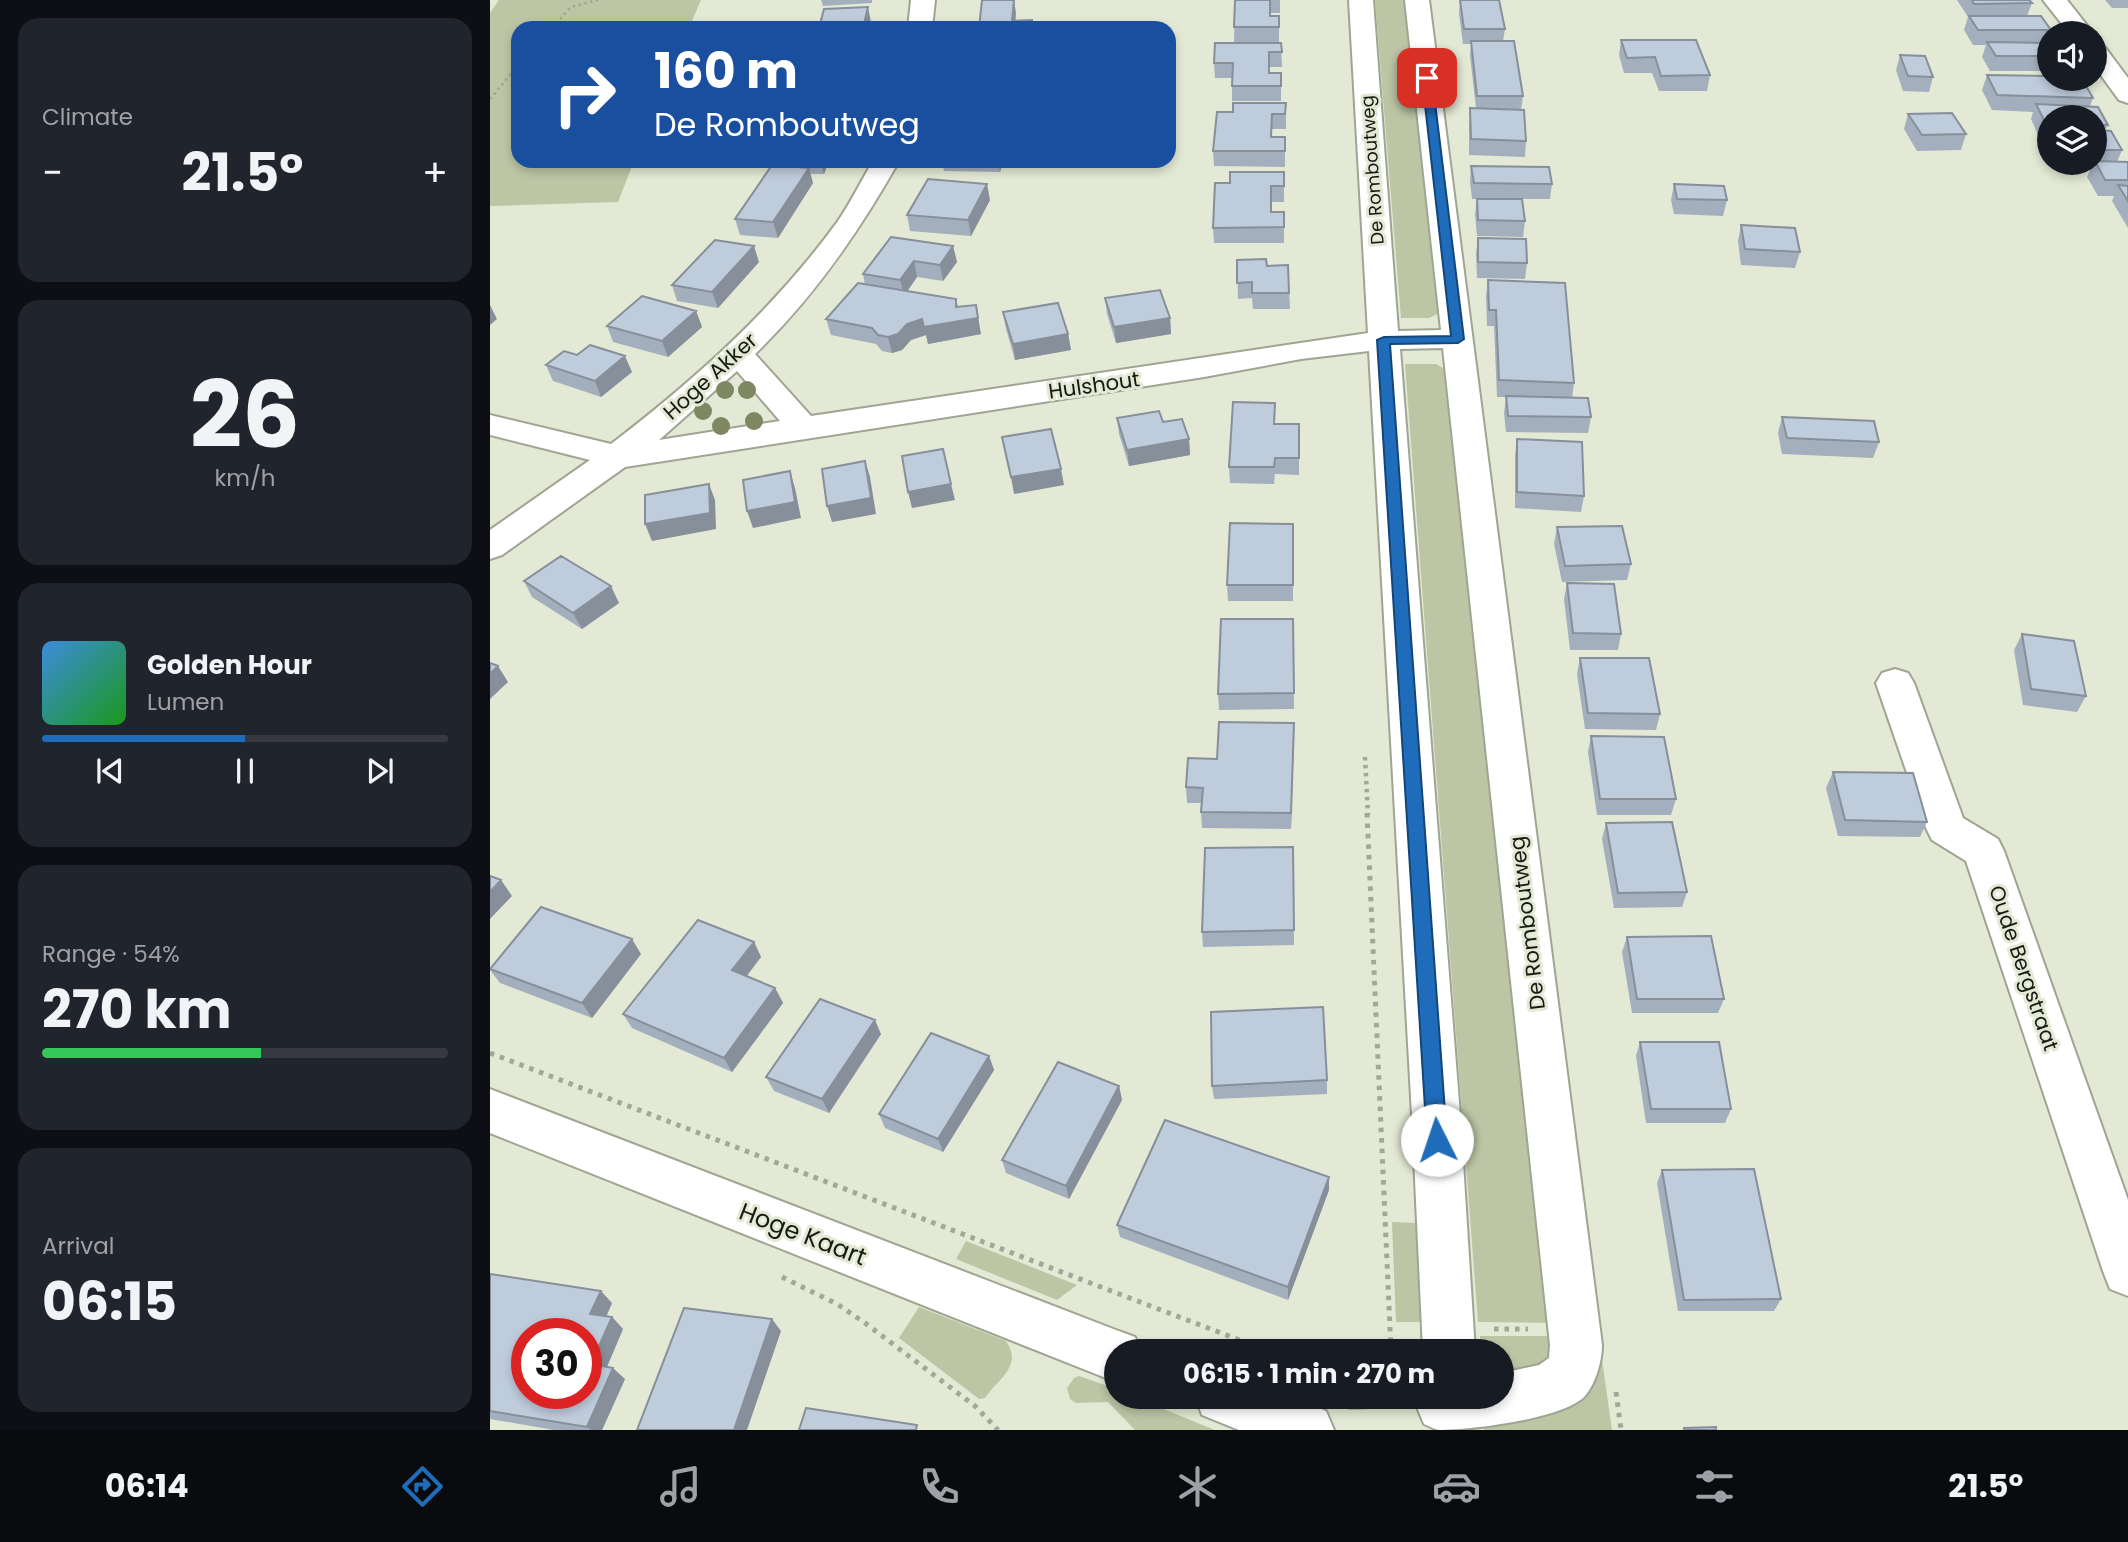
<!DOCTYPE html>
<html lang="en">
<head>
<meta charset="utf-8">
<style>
	body { margin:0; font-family:Poppins,sans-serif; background:#20242c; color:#f1f3f6; height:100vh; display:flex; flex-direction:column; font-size:26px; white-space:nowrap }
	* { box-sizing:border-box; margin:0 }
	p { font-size:23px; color:#9ea1a6 }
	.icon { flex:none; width:38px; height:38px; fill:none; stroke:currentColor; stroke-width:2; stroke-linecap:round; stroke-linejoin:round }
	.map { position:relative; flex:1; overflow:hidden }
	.panel { display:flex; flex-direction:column; gap:18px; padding:18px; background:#0d0f14; width:490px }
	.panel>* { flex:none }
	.guide { position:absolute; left:21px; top:21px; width:665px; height:147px; border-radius:21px; box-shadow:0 4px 10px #0003; background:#1a4fa0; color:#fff; overflow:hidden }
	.tools { position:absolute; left:1547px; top:21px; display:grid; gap:14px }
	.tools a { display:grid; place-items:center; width:70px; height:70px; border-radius:50%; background:#171b24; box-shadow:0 4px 10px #0003; font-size:35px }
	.speed { position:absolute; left:21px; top:1318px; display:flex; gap:14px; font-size:35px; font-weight:700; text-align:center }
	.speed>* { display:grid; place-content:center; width:91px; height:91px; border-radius:50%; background:#171b24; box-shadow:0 4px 10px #0003; line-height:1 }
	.speed .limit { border:10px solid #d22; background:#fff; color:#111 }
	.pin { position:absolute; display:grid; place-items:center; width:60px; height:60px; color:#fff; margin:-30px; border-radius:14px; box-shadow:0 4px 10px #0006 }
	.me { position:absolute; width:77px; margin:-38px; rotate:356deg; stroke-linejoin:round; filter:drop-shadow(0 0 5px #0008) }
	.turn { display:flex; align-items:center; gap:24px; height:147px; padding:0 28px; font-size:32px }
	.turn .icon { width:91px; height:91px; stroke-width:2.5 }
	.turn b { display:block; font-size:49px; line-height:60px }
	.big { font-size:52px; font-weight:700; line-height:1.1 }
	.panel .tile { flex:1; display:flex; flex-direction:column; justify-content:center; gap:10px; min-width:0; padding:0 24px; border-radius:21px; background:#20242c }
	.panel .dial { align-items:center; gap:0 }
	.dial b { font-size:91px; line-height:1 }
	.song { display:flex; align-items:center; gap:21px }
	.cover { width:84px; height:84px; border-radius:10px; background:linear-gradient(135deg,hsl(210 70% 55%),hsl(120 70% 35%)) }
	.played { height:7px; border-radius:4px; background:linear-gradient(90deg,#1f6cbb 50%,#363941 50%) }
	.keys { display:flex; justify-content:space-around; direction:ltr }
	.heat { display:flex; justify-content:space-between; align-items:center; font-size:38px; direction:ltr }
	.charge { height:10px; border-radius:5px; background:linear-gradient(90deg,#34c759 54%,#363941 0) }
	.trip { position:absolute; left:614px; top:1339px; width:410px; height:70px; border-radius:35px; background:#171b24; box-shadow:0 4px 10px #0003; font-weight:700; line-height:70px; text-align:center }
	.tabs { display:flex; height:112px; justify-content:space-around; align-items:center; background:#090b0e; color:#9ea1a6 }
	.tabs .icon { width:49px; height:49px }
	.tabs .active { color:#1f6cbb }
	.tabs b { font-size:32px; color:#f1f3f6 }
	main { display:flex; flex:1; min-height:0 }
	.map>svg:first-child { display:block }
	.green { fill:#bcc6a5 }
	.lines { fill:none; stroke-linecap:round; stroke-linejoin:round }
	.minor-casing { stroke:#9fa592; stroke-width:4 }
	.path-far2 { stroke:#a2a797; stroke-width:2.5; stroke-dasharray:2.5 3.5; stroke-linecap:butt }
	.path-far1 { stroke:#a2a797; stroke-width:4.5; stroke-dasharray:3.5 4.5; stroke-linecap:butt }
	.path { stroke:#a2a797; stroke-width:5; stroke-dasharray:4.5 6; stroke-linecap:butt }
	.minor { fill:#fff; fill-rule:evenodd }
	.tree { fill:#7f8762 }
	.wall { fill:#a4afbd; fill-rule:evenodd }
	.shaded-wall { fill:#868f9a }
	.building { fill:#bfccdc; stroke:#868f9a; stroke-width:2; fill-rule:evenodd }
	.route { fill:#1f6cbb; stroke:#14467a; stroke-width:2 }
	.labels { text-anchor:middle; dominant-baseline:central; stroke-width:6; stroke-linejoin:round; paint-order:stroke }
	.far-street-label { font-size:18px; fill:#171a13; stroke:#e3e9d5 }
	.street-label { font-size:21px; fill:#171a13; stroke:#e3e9d5 }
	.near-street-label { font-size:24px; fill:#171a13; stroke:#e3e9d5 }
</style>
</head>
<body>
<main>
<section class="panel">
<div class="tile"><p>Climate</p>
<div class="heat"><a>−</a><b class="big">21.5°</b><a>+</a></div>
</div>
<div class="tile dial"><b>26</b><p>km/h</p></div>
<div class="tile">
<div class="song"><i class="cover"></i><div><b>Golden Hour</b><p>Lumen</p></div></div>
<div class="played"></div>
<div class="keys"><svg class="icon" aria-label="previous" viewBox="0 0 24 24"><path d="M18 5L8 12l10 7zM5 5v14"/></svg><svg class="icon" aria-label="pause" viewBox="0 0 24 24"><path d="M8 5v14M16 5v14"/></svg><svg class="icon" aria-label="next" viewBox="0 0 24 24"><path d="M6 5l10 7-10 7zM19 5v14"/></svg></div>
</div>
<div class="tile"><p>Range · 54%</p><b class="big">270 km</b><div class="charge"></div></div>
<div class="tile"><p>Arrival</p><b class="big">06:15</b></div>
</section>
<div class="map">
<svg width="1638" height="1430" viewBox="0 0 1638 1430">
	<rect width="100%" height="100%" fill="#e3e9d5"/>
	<!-- green -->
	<path class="green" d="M9,0H211L199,28H28V161H144L128,202L0,206V13Z
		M885,0H919L954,311L939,318H911Z
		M915,364H946L960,372L1066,1323L988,1322Z
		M902,1222L927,1223L933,1322H906Z
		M476,1241L587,1285L567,1300L466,1259Z
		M429,1307L516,1341C533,1366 509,1378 495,1398L489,1399L409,1338Z
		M990,1336H1067L1065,1353L1048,1369L1012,1377V1351H991Z
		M1109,1338L1122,1430H994L995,1426Z
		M589,1376L626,1389V1396L644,1397L725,1430H645L618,1402L586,1403L580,1399L577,1388L584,1378Z
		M863,1397V1396L908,1397C893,1409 877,1410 858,1410Z"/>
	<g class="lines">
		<defs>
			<path id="minor" d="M421,0H445L442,28H418Z
				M859,0H883L908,331L951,330L915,0H939L1112,1345C1112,1361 1106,1383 1095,1396C1074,1419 980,1430 949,1430C944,1429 939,1426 934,1424L926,1405L930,1396H1012V1373L1049,1365L1059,1358L1060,1345L953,348L910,349L970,1115L985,1351H933L922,1115L879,351L811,359L714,377L135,467L12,555L0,559V530L100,460L0,435V415L121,444C206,379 285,308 348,221C361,202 371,181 383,161H409C369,232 324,297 265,354L321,416L878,333ZM247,371L290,421L169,440Z
				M1553,0H1577L1603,33H1579Z
				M1605,44L1614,46L1638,78V103L1629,100L1605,67Z
				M1405,669L1418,673L1424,683L1473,818L1508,839L1514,851L1638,1200V1296L1620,1289L1613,1271L1476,861L1442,840L1436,828L1386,683L1392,673Z
				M0,1089L626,1330L645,1337L650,1351H626V1382L0,1133Z
				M705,1396H800L836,1411L844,1430H749L712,1415Z"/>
		</defs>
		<!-- minor casing -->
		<use href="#minor" class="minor-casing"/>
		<!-- path-far2 -->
		<path class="path-far2" d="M62,28L81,7L108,0
			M0,99L28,65"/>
		<!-- path-far1 -->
		<path class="path-far1" d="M875,757L878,815"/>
		<!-- path -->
		<path class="path" d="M877,813L901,1351
			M0,1053L778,1351
			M292,1277L347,1304L375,1323L485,1406L508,1430
			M1004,1329H1038
			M1126,1392L1131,1430"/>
		<!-- minor -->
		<use href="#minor" class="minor"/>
	</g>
	<!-- trees -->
	<g class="tree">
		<circle cx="235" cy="390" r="9"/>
		<circle cx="257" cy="390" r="9"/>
		<circle cx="213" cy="411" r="9"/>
		<circle cx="264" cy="421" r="9"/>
		<circle cx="231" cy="426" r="9"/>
	</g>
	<!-- wall -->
	<path class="wall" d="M331,0H382V3L333,6Z
		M745,0H790V13H780V16H789V42H744Z
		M970,0L1015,29L1013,41L1033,96L1031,110L1036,141L1035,157L979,155V124L980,108H986L980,56L981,44H973L969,14Z
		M1467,0H1539L1542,3L1537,16L1561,30L1556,43H1559V71H1500L1492,57L1496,45H1483L1474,30L1478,17Z
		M1615,0H1638V8H1622Z
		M1131,40L1220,75L1217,91H1169L1162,73H1134L1129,55Z
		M791,43L792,67H779V73H791V101H742V78H725L724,63Z
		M1410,55L1443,77L1439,92L1413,91L1406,70Z
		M1497,75L1603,98L1600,106L1618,125L1615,130L1632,150L1627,162H1638V228L1622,201L1624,196H1608L1597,177L1602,165L1559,164L1550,143L1553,137H1549L1541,119L1543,112L1502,110L1492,90ZM1559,117H1605V163H1559Z
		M796,103V129H782V137H795V167L724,166L723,151L743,112Z
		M1418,114L1476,134L1471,150L1427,151L1414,129Z
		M284,161H339L334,174H320L323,183L288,238L250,235L245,219L285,165Z
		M452,161H513L510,172L454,171Z
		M981,166L1062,184L1060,199H1013L1035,221L1033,237L987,236L985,214L987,199H982L980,182Z
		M794,172V202H781V212H794V243H724L723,228L740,183Z
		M1184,184L1237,200L1233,216L1184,214L1181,200Z
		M500,200L481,236L420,231L417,215Z
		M1251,225L1310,252L1305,268L1251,265L1248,241Z
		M988,238L1037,263L1035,279L987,278L986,253Z
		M463,246L467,262L453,281L427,277L417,291L466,299L468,307L491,334L438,344L436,335L421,340L412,350L402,353L392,351L386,344L341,335L336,319L375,285L373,274Z
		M747,260L777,266L798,265L800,309H763L762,298L748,299Z
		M269,262L228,308L187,301L182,285Z
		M998,280L1084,383L1082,398L1101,417L1098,433L1016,432L1014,413L1016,397H1007L1004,326H997L996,296Z
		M615,298L680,318L681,334L626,343L617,314Z
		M206,311L212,327L178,357L123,342L117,326Z
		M513,312L578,334L581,350L525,360L516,329Z
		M56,365L142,372L111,397L63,381Z
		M1292,417L1389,442L1383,458L1292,454L1288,433Z
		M627,418L673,422L699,439L700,455L639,466L629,434Z
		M785,424H809V475L785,474L784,484L740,483L739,467Z
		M1027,439L1094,496L1091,512L1025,508V455Z
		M803,524V601H738L737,585Z
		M1067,527L1141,564L1137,580L1072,582L1064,544Z
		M34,581L129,603L92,629L42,597Z
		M1077,583L1131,634L1128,650H1080L1074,599Z
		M803,619L804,709L729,710L728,694Z
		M1532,634L1596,696L1587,712L1533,705L1524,650Z
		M1090,658L1170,714L1166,730L1095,729L1087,674Z
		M804,723L801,829L712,828L711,812L712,803H697L696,787L727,759Z
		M1101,736L1186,799L1181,815H1107L1098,752Z
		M1343,772L1437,822L1430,837L1348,836L1336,788Z
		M1116,823L1197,892L1192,907L1124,908L1112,839Z
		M803,847L804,945L713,947L712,932Z
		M1137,937L1234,999L1228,1013H1142L1132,952Z
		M264,942L271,957L256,976L285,988L293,1003L242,1072L142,1028L133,1014Z
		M151,954L102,1018L10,983L0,970V968Z
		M391,1034L339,1113L284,1091L276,1077Z
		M1150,1042L1241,1109L1235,1123H1156L1146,1056Z
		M499,1056L504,1070L453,1152L395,1128L389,1114Z
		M837,1080V1094L724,1099L722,1086Z
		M629,1086L632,1100L579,1199L516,1173L512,1160Z
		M1172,1170L1291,1299L1284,1311H1188L1167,1183Z
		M839,1177V1190L798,1300L630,1237L627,1225Z
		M0,1274L122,1303L116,1317H122L133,1329L117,1367L135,1379L112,1430H64L0,1419Z"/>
	<!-- shaded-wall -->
	<path class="shaded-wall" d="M524,0L526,13L525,28L522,21Z
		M378,7L381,22L379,28H373Z
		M330,161H339L334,174Z
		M508,161H513L510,172Z
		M319,168L323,183L288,238L283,222Z
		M497,184L500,200L481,236L478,220Z
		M264,246L269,262L228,308L222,292Z
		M463,246L467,262L453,281L450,265Z
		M424,261L427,277L414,296L410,280Z
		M466,299L469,316L486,305L491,334L438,344L436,335L421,340L412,350L402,353L398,337L417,324L466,307Z
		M0,305L7,319L0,325Z
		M206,311L212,327L178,357L172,341Z
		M680,318L681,334L626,343L624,327Z
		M578,334L581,350L525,360L523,344Z
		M135,356L142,372L111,397L105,381Z
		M699,439L700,455L639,466L637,450Z
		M375,461L380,477L386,514L342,522L337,506Z
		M571,469L574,485L524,494L521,477Z
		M300,471L305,488L311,518L263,528L257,511Z
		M219,484L225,500L226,529L162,541L155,524Z
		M461,484L465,500L422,508L418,492Z
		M121,586L129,603L92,629L83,613Z
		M8,666L18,682L0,699V674Z
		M804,723V739L801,829V813Z
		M11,880L22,896L0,919V892Z
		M142,939L151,954L102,1018L92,1003Z
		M264,942L271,957L250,985L242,970Z
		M285,988L293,1003L242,1072L234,1058Z
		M385,1020L391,1034L339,1113L332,1099Z
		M499,1056L504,1070L453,1152L448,1139Z
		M629,1086L632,1100L579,1199L576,1186Z
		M839,1177V1190L798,1300V1287Z
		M111,1291L122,1303L112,1326L100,1314Z
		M122,1317L133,1329L113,1376L101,1364Z
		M282,1319L291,1331L257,1430H244Z
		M123,1368L135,1379L112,1430H101L97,1427Z"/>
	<!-- building -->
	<path class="building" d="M492,0H524L522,21L542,20V28H489Z
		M745,0H780V16H789V27H744Z
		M970,0H1009L1015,29H974Z
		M1482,0H1539L1542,3L1484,4Z
		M378,7L373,28H329L334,9Z
		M1479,16H1551L1561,30H1488Z
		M1131,40H1206L1220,75L1171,76L1165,57L1137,58Z
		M981,41H1024L1033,96H987Z
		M1497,42L1559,43V56H1506Z
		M725,43H791L792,52H779V73H791V86H742L743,63H724Z
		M1410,55L1435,56L1443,77L1418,76Z
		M1497,75L1559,76V79H1592L1603,98L1507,95Z
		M743,103H796L795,114H782L781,137H795V151H723L727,112H743Z
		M1546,104L1608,107L1618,125L1605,124V117H1559V122H1555Z
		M980,108L1034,110L1036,141L981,139Z
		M1462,113L1476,134L1432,135L1418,114Z
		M1605,130L1621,131L1632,150H1605Z
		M1605,161L1638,162V180H1615Z
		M282,165L319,168L283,222L245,219Z
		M981,166L1059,167L1062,184L984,183Z
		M740,172H794V186H781V212H794V227L723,228L725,183H740Z
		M438,179L497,184L478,220L417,215Z
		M1184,184L1234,186L1237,200L1187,199Z
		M1628,185L1638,186V201Z
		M987,199H1032L1035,221L988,220Z
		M1251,225L1305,228L1310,252L1255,249Z
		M401,237L463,246L450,265L424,261L410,280L373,274Z
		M988,238L1036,239L1037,263L988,262Z
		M225,240L264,246L222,292L182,285Z
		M776,259L777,266L798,265L799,293H762V282L747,283V260Z
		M998,280L1075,283L1084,383L1009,380L1006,310H999Z
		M368,283L466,299V307L486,305L488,318L434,327L432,319L417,324L408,334L398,337L388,335L382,328L336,319Z
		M670,290L680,318L624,327L615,298Z
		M152,296L206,311L172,341L117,326Z
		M568,303L578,334L523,344L513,312Z
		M100,345L135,356L105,381L56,365L74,351L87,355Z
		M1016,396L1098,398L1101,417L1018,416Z
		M743,402L785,403L784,424H809V458H785L784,467H739Z
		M669,411L673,422L692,419L699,439L637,450L627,418Z
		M1292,417L1384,421L1389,442L1297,438Z
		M561,429L571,469L521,477L512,437Z
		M1027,439L1092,442L1094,496L1027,492Z
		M453,449L461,484L418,492L412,456Z
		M375,461L381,498L337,506L332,469Z
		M300,471L305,502L257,511L253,480Z
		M219,484L220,513L155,524V495Z
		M740,523L803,524V585H737Z
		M1132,526L1141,564L1075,566L1067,527Z
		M71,556L121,586L83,613L34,581Z
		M1077,583L1124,584L1131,634L1083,633Z
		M731,619H803L804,693L728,694Z
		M1532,634L1584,641L1596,696L1541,689Z
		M1090,658H1159L1170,714L1098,713Z
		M0,663L8,666L0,674Z
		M729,722L804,723L801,813L711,812L713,788L696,787L698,758L727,759Z
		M1101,736L1174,737L1186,799H1110Z
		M1343,772L1423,773L1437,822L1355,820Z
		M1182,822L1197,892L1128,893L1116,823Z
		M803,847L804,930L712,932L715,848Z
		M0,876L11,880L0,892Z
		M51,907L142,939L92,1003L0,969Z
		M208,920L264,942L242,970L285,988L234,1058L133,1014Z
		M1221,936L1234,999H1147L1137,937Z
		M330,999L385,1020L332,1099L276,1077Z
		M833,1007L837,1080L722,1086L721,1012Z
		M441,1033L499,1056L448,1139L389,1114Z
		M1150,1042H1229L1241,1109H1161Z
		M568,1062L629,1086L576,1186L512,1160Z
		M675,1120L839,1177L798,1287L627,1225Z
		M1264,1169L1291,1299L1194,1300L1172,1170Z
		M0,1274L111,1291L100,1314L122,1317L101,1364L123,1368L97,1427L0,1411ZM37,1334H96V1393H37Z
		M194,1308L282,1319L244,1430H147Z
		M316,1408L427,1425L426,1430H309Z
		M1226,1427V1430H1194V1428Z"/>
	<!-- route -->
	<path class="route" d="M937,75L942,78L974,339L968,343L900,344L957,1140L954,1146L947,1149L940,1146L937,1140L887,340L894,337L961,336L932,78Z"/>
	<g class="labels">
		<!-- far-street labels -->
		<g class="far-street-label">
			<text transform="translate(882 170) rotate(-94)">De Romboutweg</text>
		</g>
		<!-- street labels -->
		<g class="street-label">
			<text transform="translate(220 376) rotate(-42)">Hoge Akker</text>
			<text transform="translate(604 385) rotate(-8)">Hulshout</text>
			<text transform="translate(1037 923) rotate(-97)">De Romboutweg</text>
			<text transform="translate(1534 968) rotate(71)">Oude Bergstraat</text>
		</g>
		<!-- near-street labels -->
		<g class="near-street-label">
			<text transform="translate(313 1234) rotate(21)">Hoge Kaart</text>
		</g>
	</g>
</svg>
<div class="tools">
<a><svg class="icon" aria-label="sound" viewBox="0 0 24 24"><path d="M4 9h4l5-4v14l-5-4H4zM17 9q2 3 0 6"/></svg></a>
<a><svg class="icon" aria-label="layers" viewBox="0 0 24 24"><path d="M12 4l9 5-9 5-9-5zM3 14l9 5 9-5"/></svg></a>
</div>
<div class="speed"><div class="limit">30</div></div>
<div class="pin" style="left:937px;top:78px;background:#d93025"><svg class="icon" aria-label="arrive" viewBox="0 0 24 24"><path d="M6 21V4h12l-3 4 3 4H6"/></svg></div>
<svg class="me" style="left:947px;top:1140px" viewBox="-20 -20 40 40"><circle r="19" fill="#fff"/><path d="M0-13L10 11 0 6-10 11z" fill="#1f6cbb"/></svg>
<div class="trip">06:15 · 1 min · 270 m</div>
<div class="guide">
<div class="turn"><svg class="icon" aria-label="right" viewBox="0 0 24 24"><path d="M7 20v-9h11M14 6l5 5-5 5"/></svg><div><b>160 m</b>De Romboutweg</div></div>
</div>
</div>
</main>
<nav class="tabs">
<b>06:14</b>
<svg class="icon active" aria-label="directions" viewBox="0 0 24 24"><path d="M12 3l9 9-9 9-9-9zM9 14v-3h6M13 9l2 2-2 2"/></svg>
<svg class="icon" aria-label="music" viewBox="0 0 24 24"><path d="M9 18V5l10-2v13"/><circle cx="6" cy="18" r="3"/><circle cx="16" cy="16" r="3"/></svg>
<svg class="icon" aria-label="phone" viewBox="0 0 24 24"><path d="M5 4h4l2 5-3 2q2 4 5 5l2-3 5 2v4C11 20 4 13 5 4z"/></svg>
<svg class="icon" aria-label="climate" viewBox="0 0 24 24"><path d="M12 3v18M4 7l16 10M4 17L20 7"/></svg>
<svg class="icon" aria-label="car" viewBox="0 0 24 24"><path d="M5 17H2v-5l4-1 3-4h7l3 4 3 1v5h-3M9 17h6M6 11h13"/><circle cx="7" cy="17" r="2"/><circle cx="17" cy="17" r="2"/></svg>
<svg class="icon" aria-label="filters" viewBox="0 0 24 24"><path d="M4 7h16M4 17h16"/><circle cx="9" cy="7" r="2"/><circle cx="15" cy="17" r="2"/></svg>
<b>21.5°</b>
</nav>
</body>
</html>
